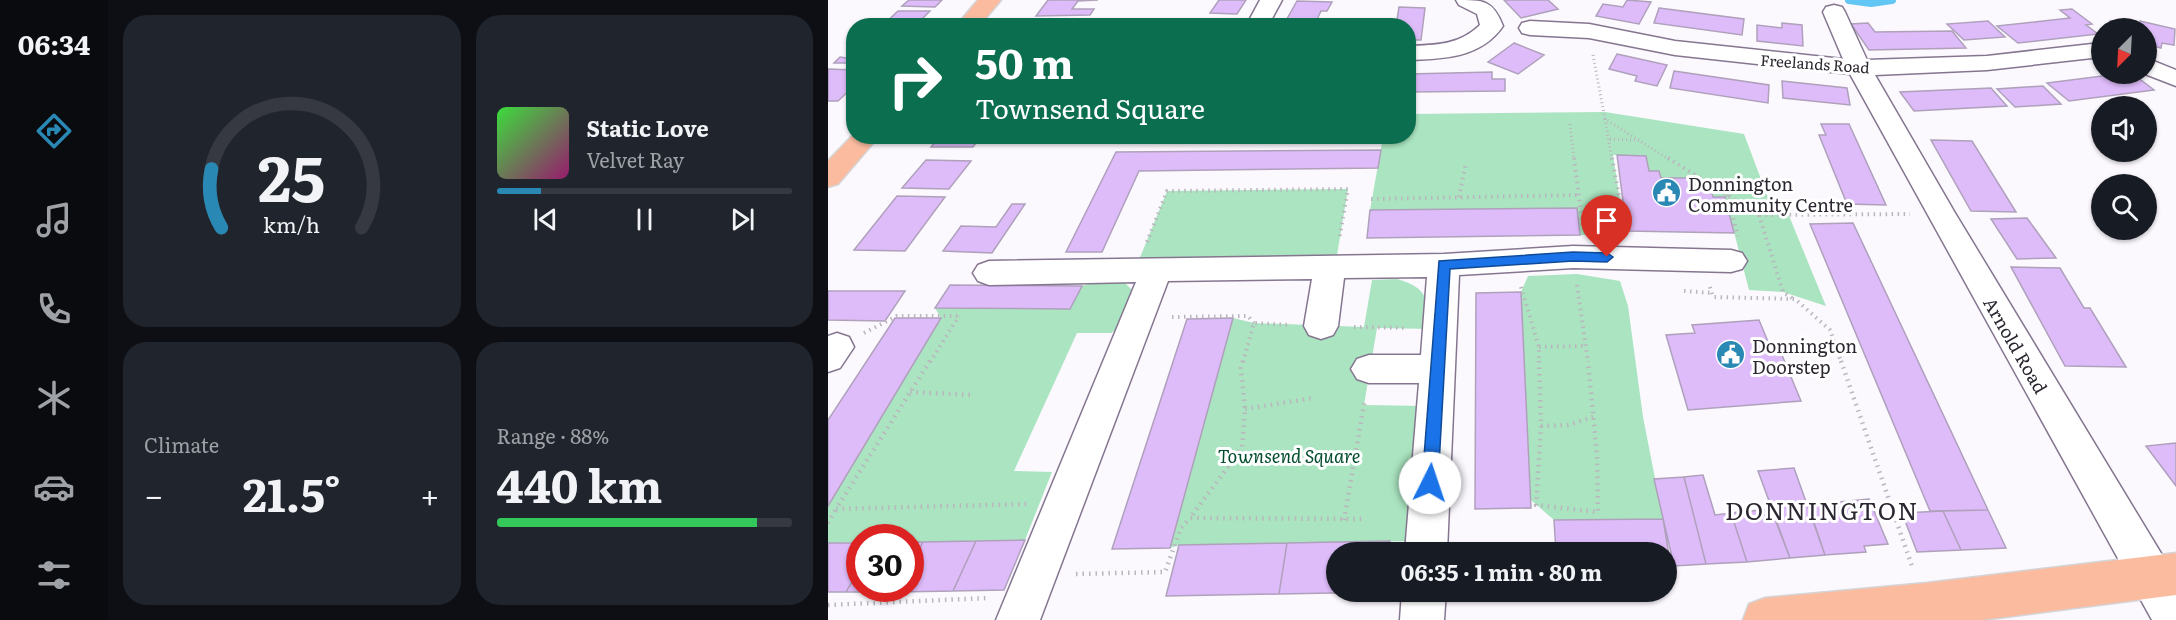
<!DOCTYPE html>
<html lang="en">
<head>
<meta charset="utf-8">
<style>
	body { margin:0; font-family:Literata,serif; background:#20242c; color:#f1f3f6; height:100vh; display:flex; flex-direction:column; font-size:22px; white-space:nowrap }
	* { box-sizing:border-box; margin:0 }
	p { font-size:20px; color:#9ea1a6 }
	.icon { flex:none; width:33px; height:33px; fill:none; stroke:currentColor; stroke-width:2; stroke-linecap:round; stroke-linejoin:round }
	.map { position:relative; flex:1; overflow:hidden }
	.panel { display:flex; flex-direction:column; gap:15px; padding:15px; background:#0d0f14; width:720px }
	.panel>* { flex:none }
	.banner { position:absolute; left:18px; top:18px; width:570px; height:126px; border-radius:24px; box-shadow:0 2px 4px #0004; background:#0b6e4f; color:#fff; overflow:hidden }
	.needle { width:39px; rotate:204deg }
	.tools { position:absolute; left:1263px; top:18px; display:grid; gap:12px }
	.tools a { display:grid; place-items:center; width:66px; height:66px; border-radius:50%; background:#171b24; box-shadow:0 2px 4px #0004; font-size:30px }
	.speed { position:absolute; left:18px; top:524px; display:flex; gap:12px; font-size:30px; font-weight:700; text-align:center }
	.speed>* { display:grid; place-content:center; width:78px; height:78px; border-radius:50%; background:#171b24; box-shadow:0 2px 4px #0004; line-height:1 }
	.speed .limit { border:9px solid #d22; background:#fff; color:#111 }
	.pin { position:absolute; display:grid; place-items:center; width:51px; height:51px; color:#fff; margin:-62px -26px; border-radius:50% 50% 50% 0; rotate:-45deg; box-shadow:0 0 6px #0007 }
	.pin .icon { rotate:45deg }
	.me { position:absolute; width:66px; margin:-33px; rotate:4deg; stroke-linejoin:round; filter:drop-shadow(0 0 4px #0008) }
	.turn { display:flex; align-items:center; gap:21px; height:126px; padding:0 30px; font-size:27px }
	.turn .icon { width:78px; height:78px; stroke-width:2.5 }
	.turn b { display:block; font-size:42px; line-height:51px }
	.big { font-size:45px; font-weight:700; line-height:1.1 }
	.panel .widget { flex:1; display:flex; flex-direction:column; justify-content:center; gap:9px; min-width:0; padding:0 21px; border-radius:24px; background:#20242c }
	.panel .dial { align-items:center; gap:0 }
	.dial svg { height:156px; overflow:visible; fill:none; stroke:#363941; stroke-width:7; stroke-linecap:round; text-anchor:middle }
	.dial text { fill:#f1f3f6; stroke:none }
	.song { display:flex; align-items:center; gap:18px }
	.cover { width:72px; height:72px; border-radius:9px; background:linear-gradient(135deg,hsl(120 70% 55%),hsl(320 70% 35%)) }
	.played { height:6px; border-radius:3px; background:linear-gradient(90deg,#2a88b4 15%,#363941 15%) }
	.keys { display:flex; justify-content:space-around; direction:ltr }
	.heat { display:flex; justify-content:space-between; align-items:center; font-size:33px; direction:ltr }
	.charge { height:9px; border-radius:4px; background:linear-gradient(90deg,#34c759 88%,#363941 0) }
	.panel .tiles { flex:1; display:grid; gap:15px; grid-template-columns:repeat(2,1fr) }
	.trip { position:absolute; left:498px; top:542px; width:351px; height:60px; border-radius:30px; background:#171b24; box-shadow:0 2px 4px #0004; font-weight:700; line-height:60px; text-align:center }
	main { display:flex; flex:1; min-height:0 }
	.dock { display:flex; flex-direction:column; width:108px; justify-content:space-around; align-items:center; background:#090b0e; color:#9ea1a6 }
	.dock .icon { width:42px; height:42px }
	.dock .active { color:#2a88b4 }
	.dock b { font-size:27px; color:#f1f3f6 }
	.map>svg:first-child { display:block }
	.green { fill:#aae4c0 }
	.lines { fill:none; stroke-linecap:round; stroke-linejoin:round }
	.stream { stroke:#62c7f5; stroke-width:8 }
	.building { fill:#debcf9; stroke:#afa0bc; stroke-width:1.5 }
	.minor-casing { stroke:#857690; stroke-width:3 }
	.major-casing { stroke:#d5d4d6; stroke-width:3 }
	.path-far2 { stroke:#b9b6bd; stroke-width:3; stroke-dasharray:1 3; stroke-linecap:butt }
	.path-far1 { stroke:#b9b6bd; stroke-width:4; stroke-dasharray:1.5 4.5; stroke-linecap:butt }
	.path { stroke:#b9b6bd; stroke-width:4.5; stroke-dasharray:1.5 5; stroke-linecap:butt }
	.minor { fill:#fff; fill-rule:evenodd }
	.major { fill:#fabb9f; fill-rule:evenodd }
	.route { fill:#1a73e8; stroke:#114b97; stroke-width:1.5 }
	.labels { text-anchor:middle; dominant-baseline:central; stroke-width:6; stroke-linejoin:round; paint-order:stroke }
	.far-street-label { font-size:15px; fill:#2b2630; stroke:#fff }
	.poi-label { font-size:18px; fill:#2b2630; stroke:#fff; text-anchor:start }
	.street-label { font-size:18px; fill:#2b2630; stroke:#fff }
	.park-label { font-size:18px; font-style:italic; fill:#034d2d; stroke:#fff }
	.near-neighbourhood-label { font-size:24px; letter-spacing:1.5px; fill:#2b2630; stroke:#fff }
</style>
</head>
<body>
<main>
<nav class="dock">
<b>06:34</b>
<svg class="icon active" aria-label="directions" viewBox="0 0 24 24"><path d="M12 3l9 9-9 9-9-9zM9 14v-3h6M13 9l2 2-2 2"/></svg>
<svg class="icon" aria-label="music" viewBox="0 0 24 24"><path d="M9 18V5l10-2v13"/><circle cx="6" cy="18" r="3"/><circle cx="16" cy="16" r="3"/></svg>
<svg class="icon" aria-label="phone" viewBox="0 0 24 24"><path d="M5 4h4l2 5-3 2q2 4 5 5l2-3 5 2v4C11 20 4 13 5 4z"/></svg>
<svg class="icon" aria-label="climate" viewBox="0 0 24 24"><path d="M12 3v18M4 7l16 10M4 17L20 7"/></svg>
<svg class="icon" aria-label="car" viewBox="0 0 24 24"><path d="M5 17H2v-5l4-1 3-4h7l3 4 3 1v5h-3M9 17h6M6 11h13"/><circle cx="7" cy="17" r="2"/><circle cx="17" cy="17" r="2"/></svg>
<svg class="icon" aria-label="filters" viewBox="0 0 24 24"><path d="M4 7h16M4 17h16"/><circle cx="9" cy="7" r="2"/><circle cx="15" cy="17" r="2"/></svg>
</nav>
<section class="panel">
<div class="tiles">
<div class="widget dial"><svg viewBox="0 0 100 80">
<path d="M14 69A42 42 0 1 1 86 69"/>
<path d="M14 69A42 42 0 0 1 9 39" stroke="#2a88b4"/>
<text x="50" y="56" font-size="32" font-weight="700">25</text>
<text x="50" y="72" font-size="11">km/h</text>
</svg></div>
<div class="widget">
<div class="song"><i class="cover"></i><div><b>Static Love</b><p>Velvet Ray</p></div></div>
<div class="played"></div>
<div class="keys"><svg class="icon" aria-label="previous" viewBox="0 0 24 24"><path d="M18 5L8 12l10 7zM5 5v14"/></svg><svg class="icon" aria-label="pause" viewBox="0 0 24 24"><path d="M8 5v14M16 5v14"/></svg><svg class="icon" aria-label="next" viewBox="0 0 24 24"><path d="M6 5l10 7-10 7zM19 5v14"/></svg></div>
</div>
<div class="widget"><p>Climate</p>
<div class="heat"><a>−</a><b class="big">21.5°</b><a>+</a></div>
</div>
<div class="widget"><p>Range · 88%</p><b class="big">440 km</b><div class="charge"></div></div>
</div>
</section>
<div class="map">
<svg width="1348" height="620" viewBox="0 0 1348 620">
	<rect width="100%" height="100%" fill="#fbf8fe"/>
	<!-- green -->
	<path class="green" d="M777,112L916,134L945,211H959L998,306L955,292L921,290L897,197H885L883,189H864L862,178H833L831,171H821L818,156L785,155L797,234L752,235L748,208L542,210L555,137L580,136L581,114Z
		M520,189L509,255L311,260L339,191Z
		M749,274L792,281L800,306L815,417L835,519L726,520L703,500L693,292L700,276Z
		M569,279C601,288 599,300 604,329L549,328L536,405L597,406L579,541L351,545L342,548L405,318L426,323L536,327L544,280Z
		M272,281L296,282L304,290L303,305L299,323L283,333H249L186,471L224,472L197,540L83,542L82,537H32L31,542L0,543V506L113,318L107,308L242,309L254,286Z"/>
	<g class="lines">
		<!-- stream -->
		<path class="stream" d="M1021,0L1043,3L1064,0"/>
	</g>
	<!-- building -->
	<path class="building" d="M81,0H114L107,7L74,6Z
		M220,0H270L250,1L244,9H266L262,15L208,16Z
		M391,0H418L409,14L382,13Z
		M676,0H720L730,9L693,18Z
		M799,0L823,2L811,24L768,16L775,4L795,7Z
		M469,1L504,2L499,11H493L486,26H455Z
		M571,7L597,8L593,40H580V26H568Z
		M831,8L916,19L914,35L826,23Z
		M1244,9L1264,24L1258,25L1270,34L1190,43L1169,26L1242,18L1232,10Z
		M70,11H102L87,26H54Z
		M203,19H238L233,26H197Z
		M379,19L406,20L403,26H374Z
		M1160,21L1177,37L1136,40L1119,24Z
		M1282,21L1311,28H1280Z
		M1312,21L1347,29L1346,45L1334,43L1333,48L1318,44V28H1311Z
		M954,23L974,25L975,46L929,41V25L954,28Z
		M1040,23L1047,32L1124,31L1138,48L1041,50L1023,24Z
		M686,43L716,55L690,74L660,62Z
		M26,52V63H6L12,57L19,58Z
		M789,54L839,65L829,86L807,81L809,76L781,69Z
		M0,69L26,70V86L10,101H0Z
		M846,71L941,85L940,103L842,88Z
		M664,72V79H677V91L580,92L581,74Z
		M1290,74H1305L1326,90L1241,101L1219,83Z
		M954,81L1019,88L1022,105L955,98Z
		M1215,86L1233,104L1187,107L1169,89Z
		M1163,88L1179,106L1086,111L1072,92Z
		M993,124H1021L1058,205L1019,204L991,135H998Z
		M112,136H153L145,147H103Z
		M1103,140L1144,141L1188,212L1143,211Z
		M553,150L550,168L311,171L274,252H238L288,152Z
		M789,155L818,156L821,171H831L833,178H862L864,189H883L885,197H897L906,233L799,231Z
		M98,160L143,161L121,189L74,188Z
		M69,196L117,197L77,251L26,250Z
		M184,204H197L164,253L115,251L133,226L168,227Z
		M749,208L752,235L539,238L542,210Z
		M1199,218L1228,258L1189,259L1163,219Z
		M1025,223L1160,510L1102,511L982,224Z
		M1183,267L1232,268L1256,308H1262L1298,367L1237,366Z
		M122,285L254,286L242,309L107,308Z
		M0,291H77L57,321L0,320Z
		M693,292L703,508L647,509L648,293Z
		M67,318H113L0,506V420Z
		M405,318L342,548L284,549L359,319Z
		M931,320L941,344L949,343L973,401L860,410L838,335L867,333L864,325Z
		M1348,443V486L1318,446Z
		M966,468L997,555L962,558L930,471Z
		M875,475L887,515L903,513L919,562L878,564L856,477Z
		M856,477L878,564L846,566L826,479Z
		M1041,499L1060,544L1036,546L1038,552L997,555L980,505Z
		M943,509L962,558L919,562L903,513Z
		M1160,510L1178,548L1133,550L1115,511Z
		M1115,511L1133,550L1089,552L1074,513Z
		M835,519L843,567H838V552H728L726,520Z
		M197,540L176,590L125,591L148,541Z
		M148,541L125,591L70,592L72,588H82V567L95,542Z
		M562,541L561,552H508V591L558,592L451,594L459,543Z
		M82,542H95L82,567Z
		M0,543H32V568L18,592H0Z
		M459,543L451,594L338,596L351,545Z
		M32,568V588H72L70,592H18Z"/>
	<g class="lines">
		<defs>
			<path id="minor" d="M432,0H454L440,26H418Z
				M628,0C656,0 665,0 675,26C653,58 616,59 580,60V46C609,45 631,45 652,25L649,14L631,5Z
				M1006,5L1014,7L1017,12L1039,60L1159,56L1264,44L1274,45V59L1264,58L1159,70L1047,75L1127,213L1348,578V620H1324L1022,74L847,55L761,38L702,35L694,33L691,28L694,23L702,21L761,24L847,41L1015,59L995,12L998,7Z
				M1318,58L1348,70V86L1317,74Z
				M745,246L903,250L914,253L919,261L914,269L903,272L745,268L631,275L619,552H577L591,383H541L529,379L523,369L529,359L541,355H593L599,277L516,278L510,326L505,335L493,339L481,335L476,326L484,279L340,281L212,620H168L308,282L161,285L150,281L145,273L150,265L161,261L616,254Z
				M9,333L21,337L26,347L12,368L0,372V336Z
				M574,591H618L616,620H572Z"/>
			<path id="major" d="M150,0H173L151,26H128Z
				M26,134V136H51L10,184L0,187V161Z
				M1348,553V595L1154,620H915L921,604L937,598L1099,583Z"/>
		</defs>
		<!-- minor casing -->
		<use href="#minor" class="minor-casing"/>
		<!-- major casing -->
		<use href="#major" class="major-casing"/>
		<!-- path-far2 -->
		<path class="path-far2" d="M765,55L777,119L842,160
			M777,119L784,160
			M742,124L746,160
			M782,139L811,140"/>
		<!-- path-far1 -->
		<path class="path-far1" d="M746,158L755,229
			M784,158L797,230
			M840,158L931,215L1082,214
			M899,195L910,236
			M631,197L638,163
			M543,199L750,195
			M931,215L955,292L965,299
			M319,242L339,191L520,189L511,240
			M749,285L760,362
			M693,287L711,347V362
			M882,287L885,297L967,299L1002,330L1013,362
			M856,291L884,293
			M344,317L420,316L426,323
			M526,327L579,328
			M36,333L69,316H130
			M711,347L758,346
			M102,362L131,316
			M415,362L426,323L462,325"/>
		<!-- path -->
		<path class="path" d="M102,361L8,509L199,504
			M415,361L413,368L417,409L414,448L362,518L534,519
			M711,361L713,426L708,505L770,512L769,455L760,361
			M1013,361L1085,569
			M82,392L145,395
			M417,409L485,398
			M713,426L740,425L765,417
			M516,520L537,399
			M0,523L8,509
			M248,574L337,572L353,528L362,518
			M0,605L160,598"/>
		<!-- minor -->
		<use href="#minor" class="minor"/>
		<!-- major -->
		<use href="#major" class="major"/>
	</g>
	<!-- route -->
	<path class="route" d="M745,252L779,253L785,257L779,262L745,261L622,269L610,483L608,488L602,491L596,488L594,483L611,261Z"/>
	<!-- icons -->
	<defs>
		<symbol id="civic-disc" viewBox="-11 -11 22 22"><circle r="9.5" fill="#2a88b4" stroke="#fff"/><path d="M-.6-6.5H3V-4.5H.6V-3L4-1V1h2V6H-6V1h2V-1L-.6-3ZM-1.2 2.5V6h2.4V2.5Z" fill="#fff"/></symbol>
	</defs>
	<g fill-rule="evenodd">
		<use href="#civic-disc" x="822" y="176" width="33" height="33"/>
		<use href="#civic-disc" x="886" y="338" width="33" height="33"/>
	</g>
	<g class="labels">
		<!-- far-street labels -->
		<g class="far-street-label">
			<text transform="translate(987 63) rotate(4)">Freelands Road</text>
		</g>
		<!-- poi labels -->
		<g class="poi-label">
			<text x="860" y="183">Donnington<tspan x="860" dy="21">Community Centre</tspan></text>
			<text x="924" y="345">Donnington<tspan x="924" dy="21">Doorstep</tspan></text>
		</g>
		<!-- street labels -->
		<g class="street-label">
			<text transform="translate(1188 345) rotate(60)">Arnold Road</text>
		</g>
		<!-- park labels -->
		<g class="park-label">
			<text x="461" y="455">Townsend Square</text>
		</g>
		<!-- near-neighbourhood labels -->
		<g class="near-neighbourhood-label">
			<text x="994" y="509">DONNINGTON</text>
		</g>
	</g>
</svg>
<div class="tools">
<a><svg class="needle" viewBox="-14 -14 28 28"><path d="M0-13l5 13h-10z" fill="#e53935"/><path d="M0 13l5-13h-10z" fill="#9ea1a6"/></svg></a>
<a><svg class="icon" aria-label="sound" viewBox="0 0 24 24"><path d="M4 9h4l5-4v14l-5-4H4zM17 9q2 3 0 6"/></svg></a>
<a><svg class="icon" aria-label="search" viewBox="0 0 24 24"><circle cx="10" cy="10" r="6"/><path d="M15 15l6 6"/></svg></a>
</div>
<div class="speed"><div class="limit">30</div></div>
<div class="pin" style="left:779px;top:257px;background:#d93025"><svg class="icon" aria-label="arrive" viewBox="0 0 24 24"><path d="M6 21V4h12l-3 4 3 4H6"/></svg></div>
<svg class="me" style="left:602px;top:483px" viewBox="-20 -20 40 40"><circle r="19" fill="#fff"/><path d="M0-13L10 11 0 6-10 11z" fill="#1a73e8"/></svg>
<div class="trip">06:35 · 1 min · 80 m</div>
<div class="banner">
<div class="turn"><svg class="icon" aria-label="right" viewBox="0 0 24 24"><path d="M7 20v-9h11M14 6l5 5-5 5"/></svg><div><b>50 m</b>Townsend Square</div></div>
</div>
</div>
</main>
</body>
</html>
